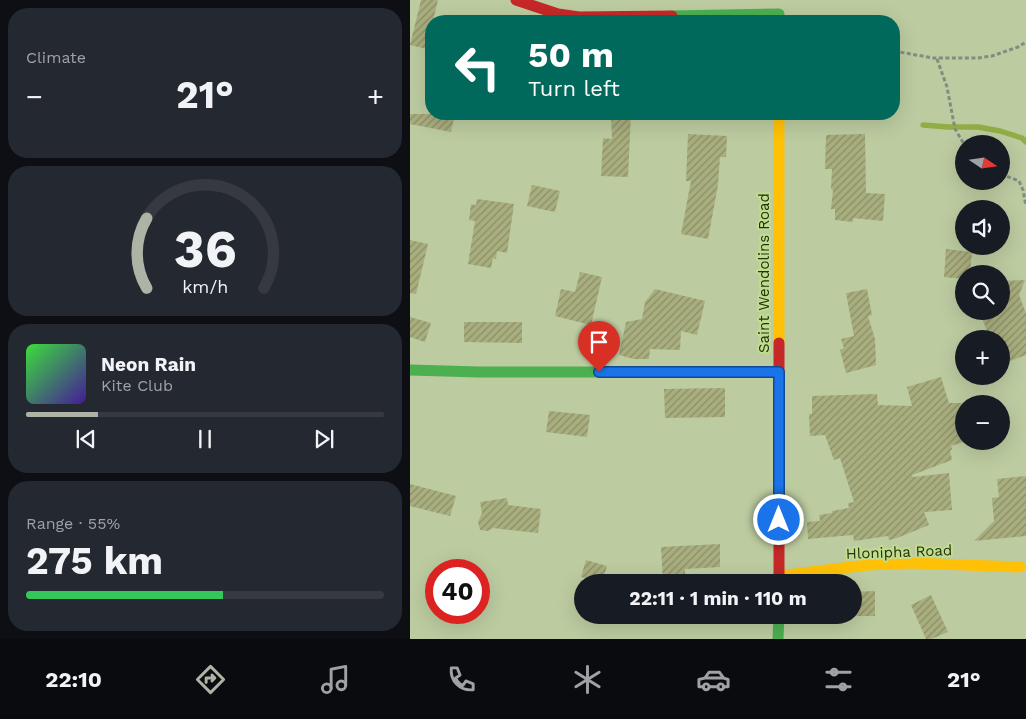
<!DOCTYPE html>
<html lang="en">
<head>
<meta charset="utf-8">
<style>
	body { margin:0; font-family:"Work Sans",sans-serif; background:#242831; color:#f1f3f6; height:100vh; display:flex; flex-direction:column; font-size:19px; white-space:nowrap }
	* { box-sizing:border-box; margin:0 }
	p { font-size:16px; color:#9ea1a6 }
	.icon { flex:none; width:28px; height:28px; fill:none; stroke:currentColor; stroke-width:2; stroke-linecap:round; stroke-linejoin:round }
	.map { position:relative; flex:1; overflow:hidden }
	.sheet { display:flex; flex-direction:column; gap:8px; padding:8px; background:#0d0f14; width:410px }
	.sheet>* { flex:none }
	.top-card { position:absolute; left:15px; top:15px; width:475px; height:105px; border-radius:20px; box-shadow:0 5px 20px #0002; background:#00695c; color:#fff; overflow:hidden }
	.needle { width:32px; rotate:103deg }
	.controls { position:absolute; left:545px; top:135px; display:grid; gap:10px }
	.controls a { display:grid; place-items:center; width:55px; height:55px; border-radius:50%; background:#171b24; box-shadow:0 5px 20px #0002; font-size:25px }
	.speed { position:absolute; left:15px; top:559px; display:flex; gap:10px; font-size:25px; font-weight:700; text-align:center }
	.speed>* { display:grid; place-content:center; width:65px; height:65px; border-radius:50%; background:#171b24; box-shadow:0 5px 20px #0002; line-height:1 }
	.speed .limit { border:8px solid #d22; background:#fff; color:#111 }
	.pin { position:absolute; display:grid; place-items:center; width:42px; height:42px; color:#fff; margin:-51px -21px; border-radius:50% 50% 50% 0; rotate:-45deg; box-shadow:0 0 5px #0007 }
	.pin .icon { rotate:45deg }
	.me { position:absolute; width:55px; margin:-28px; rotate:0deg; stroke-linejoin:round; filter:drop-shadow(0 0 4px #0008) }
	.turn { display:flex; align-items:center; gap:18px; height:105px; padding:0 20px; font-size:22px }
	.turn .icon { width:65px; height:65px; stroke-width:2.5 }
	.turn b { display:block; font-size:35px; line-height:42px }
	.big { font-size:38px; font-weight:700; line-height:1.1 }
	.sheet .card { flex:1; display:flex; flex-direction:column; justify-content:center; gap:8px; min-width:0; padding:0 18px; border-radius:20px; background:#242831 }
	.sheet .dial { align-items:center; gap:0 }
	.dial svg { height:130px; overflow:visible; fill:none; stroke:#363941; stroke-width:7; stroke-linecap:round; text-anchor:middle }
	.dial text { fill:#f1f3f6; stroke:none }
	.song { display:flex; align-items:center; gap:15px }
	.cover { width:60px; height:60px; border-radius:8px; background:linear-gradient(135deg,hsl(120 70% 55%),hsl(260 70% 35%)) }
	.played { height:5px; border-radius:2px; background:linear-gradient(90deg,#adb4a5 20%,#363941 20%) }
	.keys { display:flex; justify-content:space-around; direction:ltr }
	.heat { display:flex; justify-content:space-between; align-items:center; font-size:28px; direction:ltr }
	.charge { height:8px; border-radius:4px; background:linear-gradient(90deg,#34c759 55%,#363941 0) }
	.trip { position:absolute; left:164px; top:574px; width:288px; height:50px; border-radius:25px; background:#171b24; box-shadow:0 5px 20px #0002; font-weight:700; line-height:50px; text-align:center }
	.menu { display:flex; height:80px; justify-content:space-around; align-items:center; background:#090b0e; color:#9ea1a6 }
	.menu .icon { width:35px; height:35px }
	.menu .selected { color:#adb4a5 }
	.menu b { font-size:22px; color:#f1f3f6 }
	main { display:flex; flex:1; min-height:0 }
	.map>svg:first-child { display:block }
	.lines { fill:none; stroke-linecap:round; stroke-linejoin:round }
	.stream { stroke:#91ae45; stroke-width:5.5 }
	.building { fill:url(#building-hatch) }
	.path { stroke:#7e8f80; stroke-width:3; stroke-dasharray:4 2.5; stroke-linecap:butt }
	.fast { stroke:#4caf50; stroke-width:11 }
	.slow { stroke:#ffc107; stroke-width:11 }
	.jam { stroke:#c62828; stroke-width:11 }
	.route-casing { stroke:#114b97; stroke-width:12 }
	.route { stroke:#1a73e8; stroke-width:9 }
	.labels { text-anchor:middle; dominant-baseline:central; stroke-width:4; stroke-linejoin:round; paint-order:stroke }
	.street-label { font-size:15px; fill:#263010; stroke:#c1dd8e }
</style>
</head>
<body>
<main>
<section class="sheet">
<div class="card"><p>Climate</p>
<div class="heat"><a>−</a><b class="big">21°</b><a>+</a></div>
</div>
<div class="card dial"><svg viewBox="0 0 100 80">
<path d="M14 69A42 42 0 1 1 86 69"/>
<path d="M14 69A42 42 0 0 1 14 26" stroke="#adb4a5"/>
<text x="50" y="56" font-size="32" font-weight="700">36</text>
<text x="50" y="72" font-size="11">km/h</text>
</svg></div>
<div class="card">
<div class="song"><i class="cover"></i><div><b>Neon Rain</b><p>Kite Club</p></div></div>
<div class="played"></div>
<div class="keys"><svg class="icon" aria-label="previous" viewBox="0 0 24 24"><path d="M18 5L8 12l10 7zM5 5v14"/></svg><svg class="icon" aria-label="pause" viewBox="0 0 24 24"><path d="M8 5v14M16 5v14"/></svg><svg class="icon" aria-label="next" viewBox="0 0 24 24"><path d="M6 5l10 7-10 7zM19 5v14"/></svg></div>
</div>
<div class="card"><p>Range · 55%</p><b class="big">275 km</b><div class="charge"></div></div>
</section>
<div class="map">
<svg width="616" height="639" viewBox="0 0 616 639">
	<defs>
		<pattern id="building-hatch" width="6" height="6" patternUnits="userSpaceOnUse" patternTransform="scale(1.25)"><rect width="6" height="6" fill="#a9ae7e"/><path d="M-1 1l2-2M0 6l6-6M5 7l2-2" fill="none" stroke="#898e66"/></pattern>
	</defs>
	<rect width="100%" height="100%" fill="#bccba0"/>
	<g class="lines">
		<!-- stream -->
		<path class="stream" d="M513,125L538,127H568L590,131L612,138L616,142"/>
	</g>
	<!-- building -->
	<path class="building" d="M11,0H28L23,21H21V30L17,49L0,45Z
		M0,114H45L41,132L0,124Z
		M201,114H221L218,177L191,176L193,138L202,139Z
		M278,134L317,136L316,157H310L308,185L298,239L271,234L281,181H276Z
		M455,134L456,193L475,194L473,221L443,218V222L425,220V209H421L423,190L421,189L422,169H415L416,135Z
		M122,185L150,191L145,212L117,206Z
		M67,199L104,204L97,253L87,251L86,259L83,258L81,268L58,264L65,221L59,220L61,204L66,205Z
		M0,240L18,244L6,294L0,293Z
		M536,249L562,252L560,274H554V279L534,277Z
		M170,272L192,277L181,325L145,316L151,289L165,292Z
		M615,280L609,295L616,313V355L595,363L591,354V339H580L570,313L581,311H591V281Z
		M245,289L295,301L287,335L271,331L270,350L240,349L239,359H224L209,355L216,322L232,319L235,302Z
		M457,289L462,315L458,316L465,339L466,365L436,373L430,350L434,348L431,339L444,336L436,293Z
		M0,317L21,323L15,342L0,337Z
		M54,322H112V343L54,342Z
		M531,377L539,403H554V442L541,446L542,450H540L542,460L502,475L503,477L539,473L542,510L514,512L519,525L487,538L479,540L478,536L444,541L443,535L398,539L397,522L410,521L409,515L422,513V511L439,508L438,503L444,502L430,458L424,460L415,435L400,436L399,414H402V396L467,394L468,405L502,406L497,387Z
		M315,388V417L255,418L254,389Z
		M139,411L180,415L177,437L136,432Z
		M616,476V536L564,541L584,521L582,498L589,497L587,479Z
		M0,484L46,496L40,516L0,506Z
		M97,498L98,505L131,509L128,533L83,528L78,531L70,530L68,522L72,513L70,502Z
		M310,544V567L275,569V582H253L251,547Z
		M176,560L197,566L192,582L171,577Z
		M465,591V616H442V592Z
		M521,595L538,632L521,639H516L501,605Z"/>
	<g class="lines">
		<!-- path -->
		<path class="path" d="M484,51L523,58H568L582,56L608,47L616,42
			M527,59L537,87L545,129L554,144
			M591,174L609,181L613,190L616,206"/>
		<!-- fast -->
		<path class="fast" d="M262,16L369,14
			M0,370L69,372H369
			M368,639L369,615"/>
		<!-- slow -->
		<path class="slow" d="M369,114V343
			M369,576L457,565L501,563L610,567"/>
		<!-- jam -->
		<path class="jam" d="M106,0L148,14L169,17L262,16
			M369,343V582"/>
	</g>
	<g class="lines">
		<defs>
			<path id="route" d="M189,372H369V520"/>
		</defs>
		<!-- route casing -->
		<use href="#route" class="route-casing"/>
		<!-- route -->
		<use href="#route" class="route"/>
	</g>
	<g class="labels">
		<!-- street labels -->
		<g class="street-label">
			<text transform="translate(354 273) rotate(-90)">Saint Wendolins Road</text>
			<text transform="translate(489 552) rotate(-2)">Hlonipha Road</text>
		</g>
	</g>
</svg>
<div class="controls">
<a><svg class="needle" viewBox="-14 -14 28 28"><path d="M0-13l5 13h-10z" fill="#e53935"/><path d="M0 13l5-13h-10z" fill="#9ea1a6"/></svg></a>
<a><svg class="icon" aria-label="sound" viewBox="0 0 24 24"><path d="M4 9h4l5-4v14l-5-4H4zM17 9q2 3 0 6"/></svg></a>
<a><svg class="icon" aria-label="search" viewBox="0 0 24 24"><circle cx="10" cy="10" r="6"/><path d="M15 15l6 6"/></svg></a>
<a>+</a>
<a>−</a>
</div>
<div class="speed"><div class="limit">40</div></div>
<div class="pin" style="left:189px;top:372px;background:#d93025"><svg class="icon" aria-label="arrive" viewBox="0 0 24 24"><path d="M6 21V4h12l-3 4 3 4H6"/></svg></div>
<svg class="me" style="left:369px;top:520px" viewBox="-20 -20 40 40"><circle r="17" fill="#1a73e8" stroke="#fff" stroke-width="3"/><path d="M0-11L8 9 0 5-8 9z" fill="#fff"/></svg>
<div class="trip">22:11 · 1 min · 110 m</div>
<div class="top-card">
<div class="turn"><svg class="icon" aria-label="left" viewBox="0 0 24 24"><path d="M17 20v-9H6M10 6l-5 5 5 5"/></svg><div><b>50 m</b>Turn left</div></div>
</div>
</div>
</main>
<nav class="menu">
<b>22:10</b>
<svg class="icon selected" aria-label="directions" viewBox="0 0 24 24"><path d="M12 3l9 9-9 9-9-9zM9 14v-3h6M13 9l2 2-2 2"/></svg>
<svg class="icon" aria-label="music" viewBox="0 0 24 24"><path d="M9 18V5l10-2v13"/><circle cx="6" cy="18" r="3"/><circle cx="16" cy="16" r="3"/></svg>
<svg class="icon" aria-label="phone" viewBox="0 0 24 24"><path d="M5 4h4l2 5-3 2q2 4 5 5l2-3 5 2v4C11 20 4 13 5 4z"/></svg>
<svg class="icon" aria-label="climate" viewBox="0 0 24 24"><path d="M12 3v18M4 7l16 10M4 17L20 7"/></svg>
<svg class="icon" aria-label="car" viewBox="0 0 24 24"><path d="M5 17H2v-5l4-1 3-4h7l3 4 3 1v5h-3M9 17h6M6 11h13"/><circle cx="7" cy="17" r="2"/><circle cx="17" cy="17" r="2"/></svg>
<svg class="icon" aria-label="filters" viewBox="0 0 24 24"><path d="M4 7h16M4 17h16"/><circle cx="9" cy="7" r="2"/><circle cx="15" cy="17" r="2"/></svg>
<b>21°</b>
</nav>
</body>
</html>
